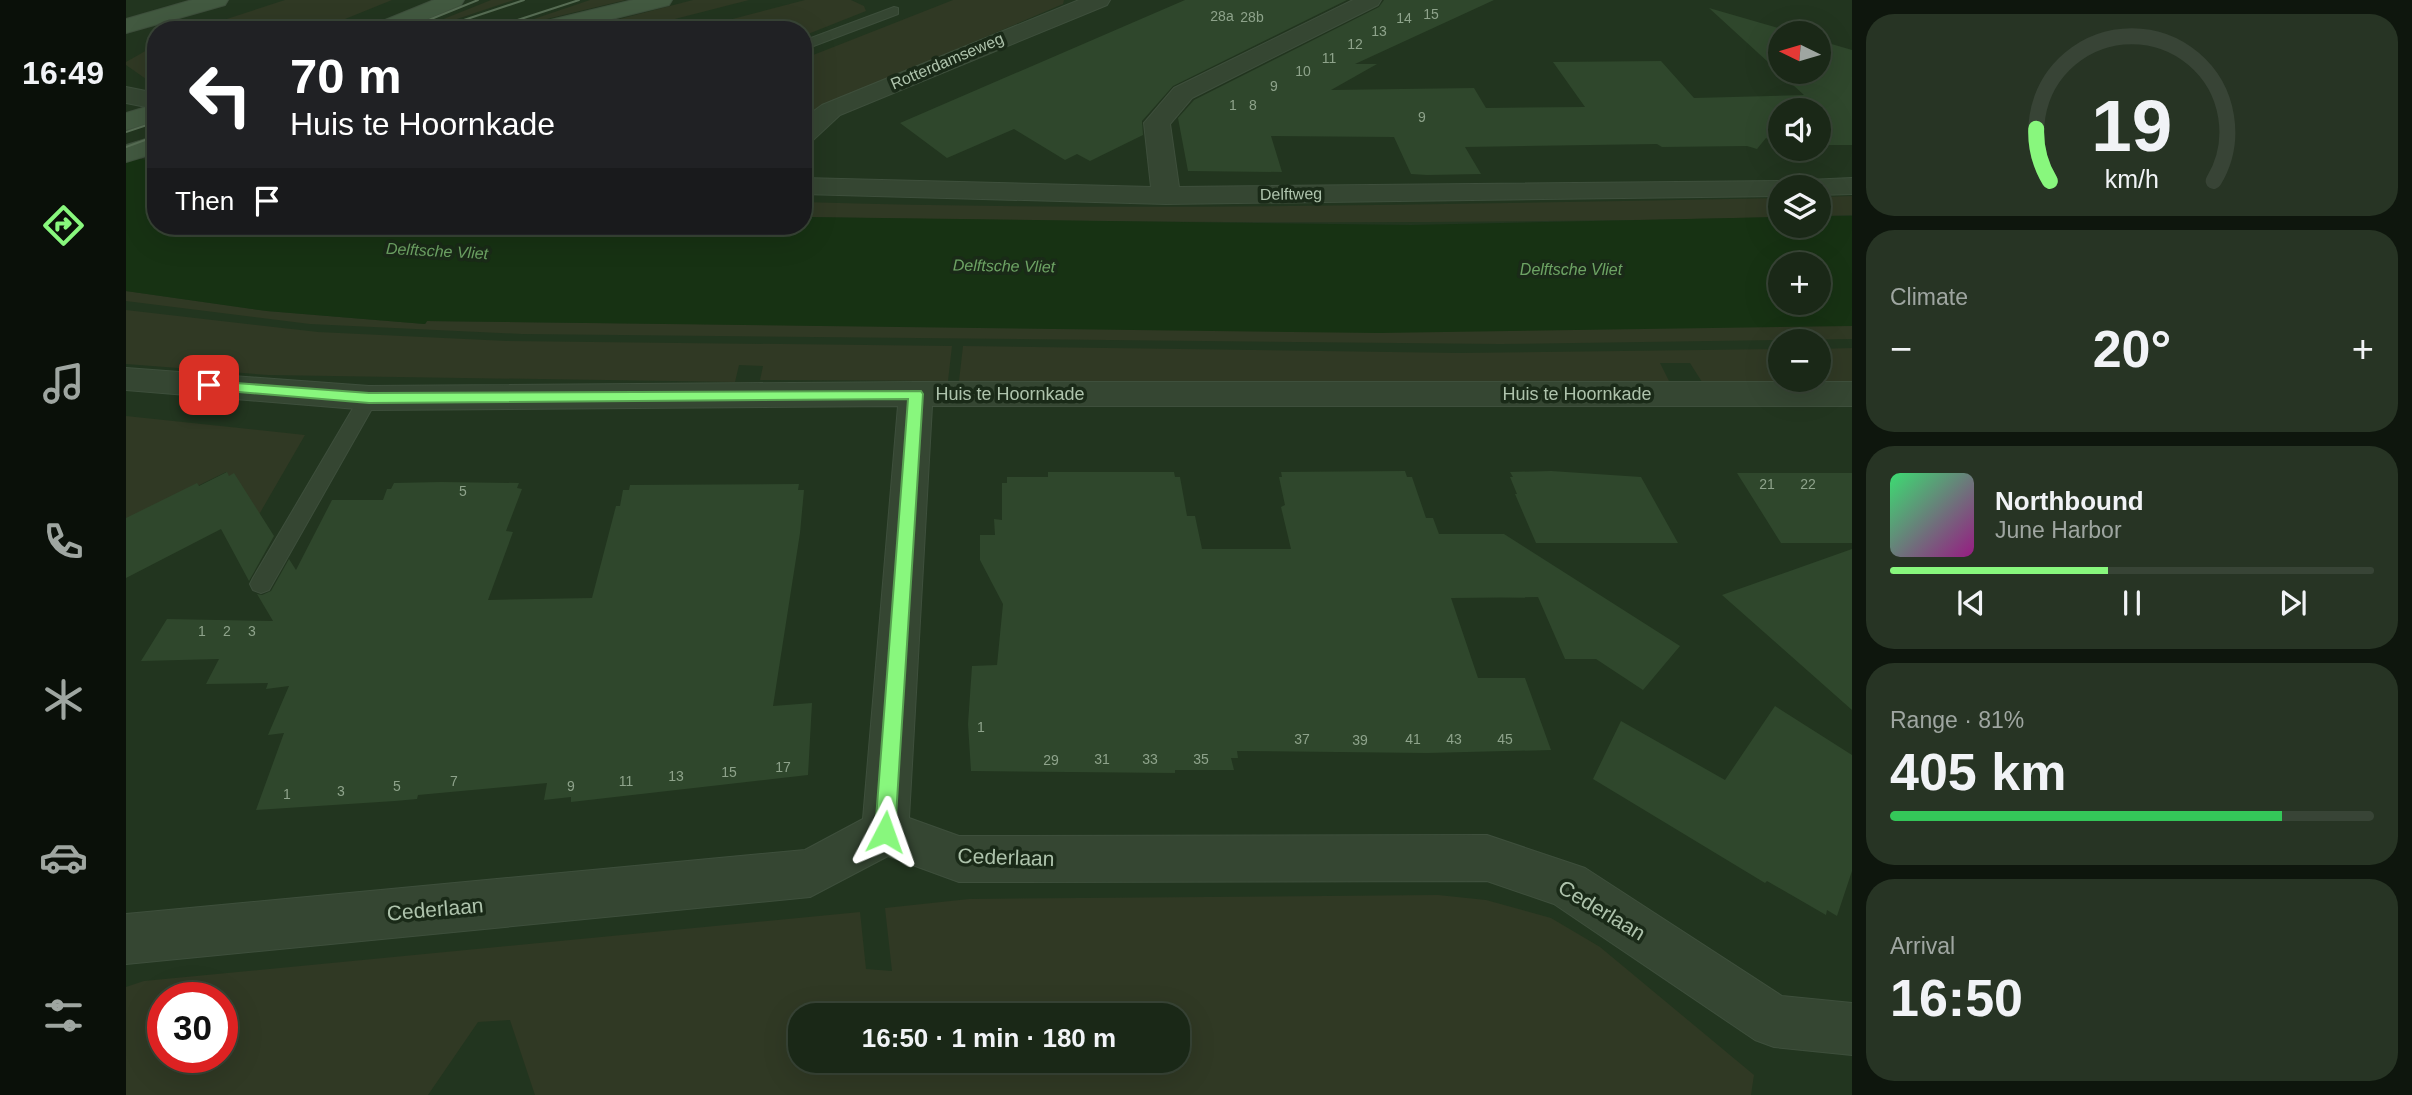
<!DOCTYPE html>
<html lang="en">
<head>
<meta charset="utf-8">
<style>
	body { margin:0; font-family:Arial,sans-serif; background:#273424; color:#f1f3f6; height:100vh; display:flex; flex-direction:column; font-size:26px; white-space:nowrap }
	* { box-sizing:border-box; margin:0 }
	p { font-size:23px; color:#9fa6a1 }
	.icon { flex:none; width:38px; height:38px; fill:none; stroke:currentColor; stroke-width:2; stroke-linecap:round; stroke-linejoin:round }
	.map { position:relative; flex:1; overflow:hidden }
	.details { display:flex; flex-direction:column; gap:14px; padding:14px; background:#0e160d; width:560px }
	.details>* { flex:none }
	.top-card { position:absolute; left:21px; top:21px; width:665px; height:214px; border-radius:28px; box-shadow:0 7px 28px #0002,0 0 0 2px #384436; background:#202124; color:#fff; overflow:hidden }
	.needle { width:46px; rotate:275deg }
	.buttons { position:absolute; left:1642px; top:21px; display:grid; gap:14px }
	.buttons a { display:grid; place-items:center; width:63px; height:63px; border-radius:50%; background:#1a2817; box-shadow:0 7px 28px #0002,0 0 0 2px #384436; font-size:35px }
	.speed { position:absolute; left:21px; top:982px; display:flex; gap:14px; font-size:35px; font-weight:700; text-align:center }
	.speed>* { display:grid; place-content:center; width:91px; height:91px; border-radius:50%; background:#1a2817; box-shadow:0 7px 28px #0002,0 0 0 2px #384436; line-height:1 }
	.speed .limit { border:10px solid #d22; background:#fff; color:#111 }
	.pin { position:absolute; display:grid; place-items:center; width:60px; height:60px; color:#fff; margin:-30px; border-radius:14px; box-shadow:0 4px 10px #0006 }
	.me { position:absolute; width:77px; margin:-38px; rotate:4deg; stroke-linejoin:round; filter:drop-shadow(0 0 5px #0008) }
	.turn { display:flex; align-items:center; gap:24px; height:147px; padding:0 28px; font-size:32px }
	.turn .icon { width:91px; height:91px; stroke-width:2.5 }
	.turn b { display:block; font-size:49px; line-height:60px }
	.then { display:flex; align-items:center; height:66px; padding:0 28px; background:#0003; gap:14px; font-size:26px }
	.big { font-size:52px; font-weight:600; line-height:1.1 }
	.details .tile { flex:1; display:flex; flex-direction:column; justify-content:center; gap:10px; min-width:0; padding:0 24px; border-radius:28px; background:#273424 }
	.details .dial { align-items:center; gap:0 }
	.dial svg { height:182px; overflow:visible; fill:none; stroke:#384436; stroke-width:7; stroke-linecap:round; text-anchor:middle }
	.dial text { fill:#f1f3f6; stroke:none }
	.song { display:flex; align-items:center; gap:21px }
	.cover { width:84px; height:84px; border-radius:10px; background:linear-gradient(135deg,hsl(140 70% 55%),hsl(310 70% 35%)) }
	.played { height:7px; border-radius:4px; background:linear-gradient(90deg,#88f77d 45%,#384436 45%) }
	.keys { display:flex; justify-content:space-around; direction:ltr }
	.heat { display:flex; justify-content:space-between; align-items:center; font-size:38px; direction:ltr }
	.charge { height:10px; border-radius:5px; background:linear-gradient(90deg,#34c759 81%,#384436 0) }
	.trip { position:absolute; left:662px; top:1003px; width:402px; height:70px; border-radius:28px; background:#1a2817; box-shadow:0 7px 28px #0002,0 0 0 2px #384436; font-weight:600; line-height:70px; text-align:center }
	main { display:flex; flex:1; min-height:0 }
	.tabs { display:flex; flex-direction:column; width:126px; justify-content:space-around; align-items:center; background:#0a1009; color:#9fa6a1 }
	.tabs .icon { width:49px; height:49px }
	.tabs .on { color:#88f77d }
	.tabs b { font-size:32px; color:#f1f3f6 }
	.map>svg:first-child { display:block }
	.green { fill:#303924; fill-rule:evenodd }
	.water { fill:#173213; fill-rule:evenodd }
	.building { fill:#2f472c }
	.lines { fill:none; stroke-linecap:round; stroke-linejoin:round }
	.lane-casing { stroke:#3e4f3c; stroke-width:2 }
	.street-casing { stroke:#3e4f3c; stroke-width:2 }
	.secondary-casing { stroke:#3e4f3c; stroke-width:2 }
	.lane { fill:#354632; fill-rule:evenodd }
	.street { fill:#354632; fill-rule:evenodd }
	.secondary { fill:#425940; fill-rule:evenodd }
	.tram { stroke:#576d54; stroke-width:2 }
	.route { fill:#88f77d; stroke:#58a151; stroke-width:2 }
	.labels { text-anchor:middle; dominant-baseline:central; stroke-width:7; stroke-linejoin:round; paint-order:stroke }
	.number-label { font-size:14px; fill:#8ea38b }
	.far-street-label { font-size:16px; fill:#aec3ac; stroke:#1a2a18 }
	.far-water-label { font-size:16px; font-style:italic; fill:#6da364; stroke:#1a2a18 }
	.street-label { font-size:18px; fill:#aec3ac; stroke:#1a2a18 }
	.near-street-label { font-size:21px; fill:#aec3ac; stroke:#1a2a18 }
</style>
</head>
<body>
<main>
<nav class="tabs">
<b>16:49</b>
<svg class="icon on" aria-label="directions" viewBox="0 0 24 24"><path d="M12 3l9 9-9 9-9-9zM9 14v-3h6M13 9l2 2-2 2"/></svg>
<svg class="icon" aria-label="music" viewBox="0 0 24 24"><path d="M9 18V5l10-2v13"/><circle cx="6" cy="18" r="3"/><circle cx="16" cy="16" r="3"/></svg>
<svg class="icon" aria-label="phone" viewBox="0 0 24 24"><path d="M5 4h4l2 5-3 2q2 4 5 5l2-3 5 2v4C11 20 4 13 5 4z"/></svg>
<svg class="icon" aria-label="climate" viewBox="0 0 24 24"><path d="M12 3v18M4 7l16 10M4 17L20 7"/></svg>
<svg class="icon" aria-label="car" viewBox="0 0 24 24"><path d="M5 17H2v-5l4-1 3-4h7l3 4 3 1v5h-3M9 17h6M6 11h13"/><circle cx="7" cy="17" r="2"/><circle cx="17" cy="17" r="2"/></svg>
<svg class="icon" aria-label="filters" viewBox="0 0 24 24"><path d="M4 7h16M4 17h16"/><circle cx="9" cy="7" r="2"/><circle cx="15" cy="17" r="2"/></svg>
</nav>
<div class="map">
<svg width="1726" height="1095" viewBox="0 0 1726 1095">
	<rect width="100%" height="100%" fill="#22351f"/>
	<!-- green -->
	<path class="green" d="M159,0H266L192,30H67Z
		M365,0H388L298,30H290Z
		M464,0H500L375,30Z
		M567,0H623L506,30H451Z
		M679,0H725L738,6L740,11L677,36V30H565Z
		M827,0H938L937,4L697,106L677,119V59Z
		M30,45V86L0,65V62Z
		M1726,196V215L1692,216V197Z
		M1654,198V217C1328,225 1003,223 677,217V202C1003,212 1328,204 1654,198Z
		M0,291L141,311L299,324L301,321L842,327L1726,326V339L1374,344L396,334L184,324L0,301Z
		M0,310L192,332L381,341L826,346L822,381L634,380L637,366L613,365L609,382L142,375L0,364Z
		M837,346L1332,353L1654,349V380H1692V349L1726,348V382H1576L1564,363H1534L1543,381H833Z
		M0,416L179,435L131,518L100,472L0,521Z
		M1312,895L1360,900L1425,918L1474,947L1628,1075L1625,1095H409L384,1020L352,1022L302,1095H0V987L18,981L734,912L740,969L766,971L759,908L843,899ZM37,998H96V1057H37ZM1052,1015V1060H674V1015Z"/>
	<!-- water -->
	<path class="water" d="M0,156L30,162V226H677V217L1285,225L1654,217V226H1692V216H1726V326L1253,333L301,321L299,324L141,311L0,291ZM1654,264H1692V303H1654Z"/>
	<!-- building -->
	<path class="building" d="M1059,0H1221L1047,86L1016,121L1017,135L964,161L951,154L939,160L888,129L821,158L774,123Z
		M1258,0H1368L1229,64H1251L1205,90L1348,88L1360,108L1459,107L1427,62L1535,61L1568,98L1678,95L1583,8L1670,33H1654V72H1692V40L1726,50V145H1692V110H1654V144L1640,138L1631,149L1621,146L1536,147L1531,144L1339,147L1355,174L1301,175L1285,174L1268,137L1145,136L1156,172L1062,171L1052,118L1068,100L1253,7Z
		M1279,471L1281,477H1286L1300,518H1307L1313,534H1378L1554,646L1517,690L1470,659H1439L1412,597L1325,598L1352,678H1399L1425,750L1301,753L1111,751L1112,758H1105L1108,770H1049V773L845,771L842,724L846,666L871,665L877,604L854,560V535H869L868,519L876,520V483H881V477H922V472H1048L1049,477H1054L1061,516H1069L1076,549H1165L1155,507L1159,505L1153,477H1156L1155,472Z
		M1425,471L1515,477L1552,543H1410L1389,494H1391L1384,477H1387L1384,472Z
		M101,472L103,476L108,473L148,536L123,581L95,529L0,578V518L71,483L73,486Z
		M1611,473H1726V543H1655Z
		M315,482L393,483L391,488L396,489L380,531L387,532L362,600L466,598L490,506H494L497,490H503L504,485L673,484L672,490H678L674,533L647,706L686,703L682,775L445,802V797L418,800L421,783L292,795L291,799L269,801L130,810L158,733L142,735L163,686L140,689L142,683L80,684L93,659L15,661L41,619L147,621L131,594L136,595L145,591L163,559L170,570L206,500H257L261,489H265L268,483Z
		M1726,549V710L1596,595Z
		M1649,706L1726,755V871L1711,916L1701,910L1700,915L1641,881L1639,883L1467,779L1495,721L1599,780Z"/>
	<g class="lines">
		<defs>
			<path id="lane" d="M768,7L772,8V14L677,50V41Z
				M243,392L250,393L252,398L143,590L135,593L127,590L124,584L127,578L236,393Z"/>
			<path id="street" d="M953,0H984L981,5L714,115L686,141L677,143V119L696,105Z
				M1227,0H1255L1252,5L1066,98L1044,124L1053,187L1660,181L1726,178V194L1692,195V187H1654V196L1040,204L677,194V178L1025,187L1018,123L1048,88Z
				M0,87L30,93V109L0,103Z
				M0,368L243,386L790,382H1726V406H806L783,818L833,836L1361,835L1459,868L1656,996L1726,1003V1055L1648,1047L1629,1040L1428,904L1361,881L833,882L762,856L684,897L0,964V914L679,850L737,819L772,406L243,410L0,390Z"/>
			<path id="secondary" d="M66,0H102L99,5L0,33V19Z
				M308,0H338L335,5L275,30H244L247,25Z
				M507,0H546L543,5L441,30H401L404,25Z
				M30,104V121L0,130V113Z
				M30,136V153L0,162V145Z"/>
		</defs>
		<!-- lane casing -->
		<use href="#lane" class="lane-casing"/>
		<!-- street casing -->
		<use href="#street" class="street-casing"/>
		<!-- secondary casing -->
		<use href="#secondary" class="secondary-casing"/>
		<!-- lane -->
		<use href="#lane" class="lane"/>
		<!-- street -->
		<use href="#street" class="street"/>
		<!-- secondary -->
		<use href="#secondary" class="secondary"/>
		<!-- tram -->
		<path class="tram" d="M278,30L352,0
			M308,30L398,0
			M361,30L453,0
			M0,132L30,122
			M0,147L30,136"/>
	</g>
	<!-- route -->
	<path class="route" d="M83,381L243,393L795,391L797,394L769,832L766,839L759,841L752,839L749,832L782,399L243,403L78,389L76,385Z"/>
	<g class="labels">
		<!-- number labels -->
		<g class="number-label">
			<text x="1305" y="14">15</text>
			<text x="1096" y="16">28a</text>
			<text x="1126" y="17">28b</text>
			<text x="1278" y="18">14</text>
			<text x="1253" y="31">13</text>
			<text x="1229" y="44">12</text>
			<text x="1203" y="58">11</text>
			<text x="1177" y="71">10</text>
			<text x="1148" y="86">9</text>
			<text x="1107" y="105">1</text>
			<text x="1127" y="105">8</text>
			<text x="1296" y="117">9</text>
			<text x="1641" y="484">21</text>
			<text x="1682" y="484">22</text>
			<text x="337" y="491">5</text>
			<text x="76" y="631">1</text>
			<text x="101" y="631">2</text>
			<text x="126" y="631">3</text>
			<text x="855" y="727">1</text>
			<text x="1176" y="739">37</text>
			<text x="1287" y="739">41</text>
			<text x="1328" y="739">43</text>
			<text x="1379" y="739">45</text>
			<text x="1234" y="740">39</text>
			<text x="976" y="759">31</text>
			<text x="1024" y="759">33</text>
			<text x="1075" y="759">35</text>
			<text x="925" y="760">29</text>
			<text x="657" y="767">17</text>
			<text x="603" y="772">15</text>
			<text x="550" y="776">13</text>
			<text x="328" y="781">7</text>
			<text x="500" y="781">11</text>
			<text x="271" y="786">5</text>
			<text x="445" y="786">9</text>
			<text x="215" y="791">3</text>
			<text x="161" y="794">1</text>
		</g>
		<!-- far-street labels -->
		<g class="far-street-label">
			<text transform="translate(821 61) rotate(-23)">Rotterdamseweg</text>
			<text transform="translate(1165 194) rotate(-1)">Delftweg</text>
		</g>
		<!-- far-water labels -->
		<g class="far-water-label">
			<text transform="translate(311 251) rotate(3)">Delftsche Vliet</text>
			<text transform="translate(878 266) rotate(1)">Delftsche Vliet</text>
			<text x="1445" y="269">Delftsche Vliet</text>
		</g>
		<!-- street labels -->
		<g class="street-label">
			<text x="884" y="394">Huis te Hoornkade</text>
			<text x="1451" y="394">Huis te Hoornkade</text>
		</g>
		<!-- near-street labels -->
		<g class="near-street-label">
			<text transform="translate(880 857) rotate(2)">Cederlaan</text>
			<text transform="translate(309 909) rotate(-5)">Cederlaan</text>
			<text transform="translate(1476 910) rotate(31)">Cederlaan</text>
		</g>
	</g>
</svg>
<div class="buttons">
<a><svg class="needle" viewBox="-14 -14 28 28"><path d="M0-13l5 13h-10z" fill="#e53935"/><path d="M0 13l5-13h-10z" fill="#9fa6a1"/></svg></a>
<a><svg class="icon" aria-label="sound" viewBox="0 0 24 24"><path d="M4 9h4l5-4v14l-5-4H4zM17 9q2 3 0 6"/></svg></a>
<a><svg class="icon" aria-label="layers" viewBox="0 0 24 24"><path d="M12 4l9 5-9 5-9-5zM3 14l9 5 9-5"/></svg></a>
<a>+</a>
<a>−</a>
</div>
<div class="speed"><div class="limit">30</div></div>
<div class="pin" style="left:83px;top:385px;background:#d93025"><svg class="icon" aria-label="arrive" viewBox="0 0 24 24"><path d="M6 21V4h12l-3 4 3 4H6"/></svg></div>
<svg class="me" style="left:759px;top:832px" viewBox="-20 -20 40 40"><path d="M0-17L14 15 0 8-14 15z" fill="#88f77d" stroke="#fff" stroke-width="4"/></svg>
<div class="trip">16:50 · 1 min · 180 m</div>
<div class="top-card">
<div class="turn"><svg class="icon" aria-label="left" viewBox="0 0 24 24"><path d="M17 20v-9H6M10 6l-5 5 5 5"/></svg><div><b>70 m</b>Huis te Hoornkade</div></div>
<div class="then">Then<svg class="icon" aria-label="arrive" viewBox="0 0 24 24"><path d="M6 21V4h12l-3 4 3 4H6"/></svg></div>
</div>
</div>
<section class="details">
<div class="tile dial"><svg viewBox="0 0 100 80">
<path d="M14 69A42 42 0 1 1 86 69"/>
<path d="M14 69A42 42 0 0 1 8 46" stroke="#88f77d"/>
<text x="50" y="56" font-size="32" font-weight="700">19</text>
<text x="50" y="72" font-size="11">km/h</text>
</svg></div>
<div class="tile"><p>Climate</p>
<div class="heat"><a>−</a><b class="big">20°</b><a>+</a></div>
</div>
<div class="tile">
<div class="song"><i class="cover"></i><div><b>Northbound</b><p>June Harbor</p></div></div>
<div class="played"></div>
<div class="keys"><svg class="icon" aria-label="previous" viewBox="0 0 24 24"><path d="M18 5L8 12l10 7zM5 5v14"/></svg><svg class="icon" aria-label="pause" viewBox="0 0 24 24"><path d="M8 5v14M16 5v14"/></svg><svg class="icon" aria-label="next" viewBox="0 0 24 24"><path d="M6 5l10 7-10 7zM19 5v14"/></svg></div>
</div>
<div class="tile"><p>Range · 81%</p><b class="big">405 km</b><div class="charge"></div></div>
<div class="tile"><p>Arrival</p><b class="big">16:50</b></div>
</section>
</main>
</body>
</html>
